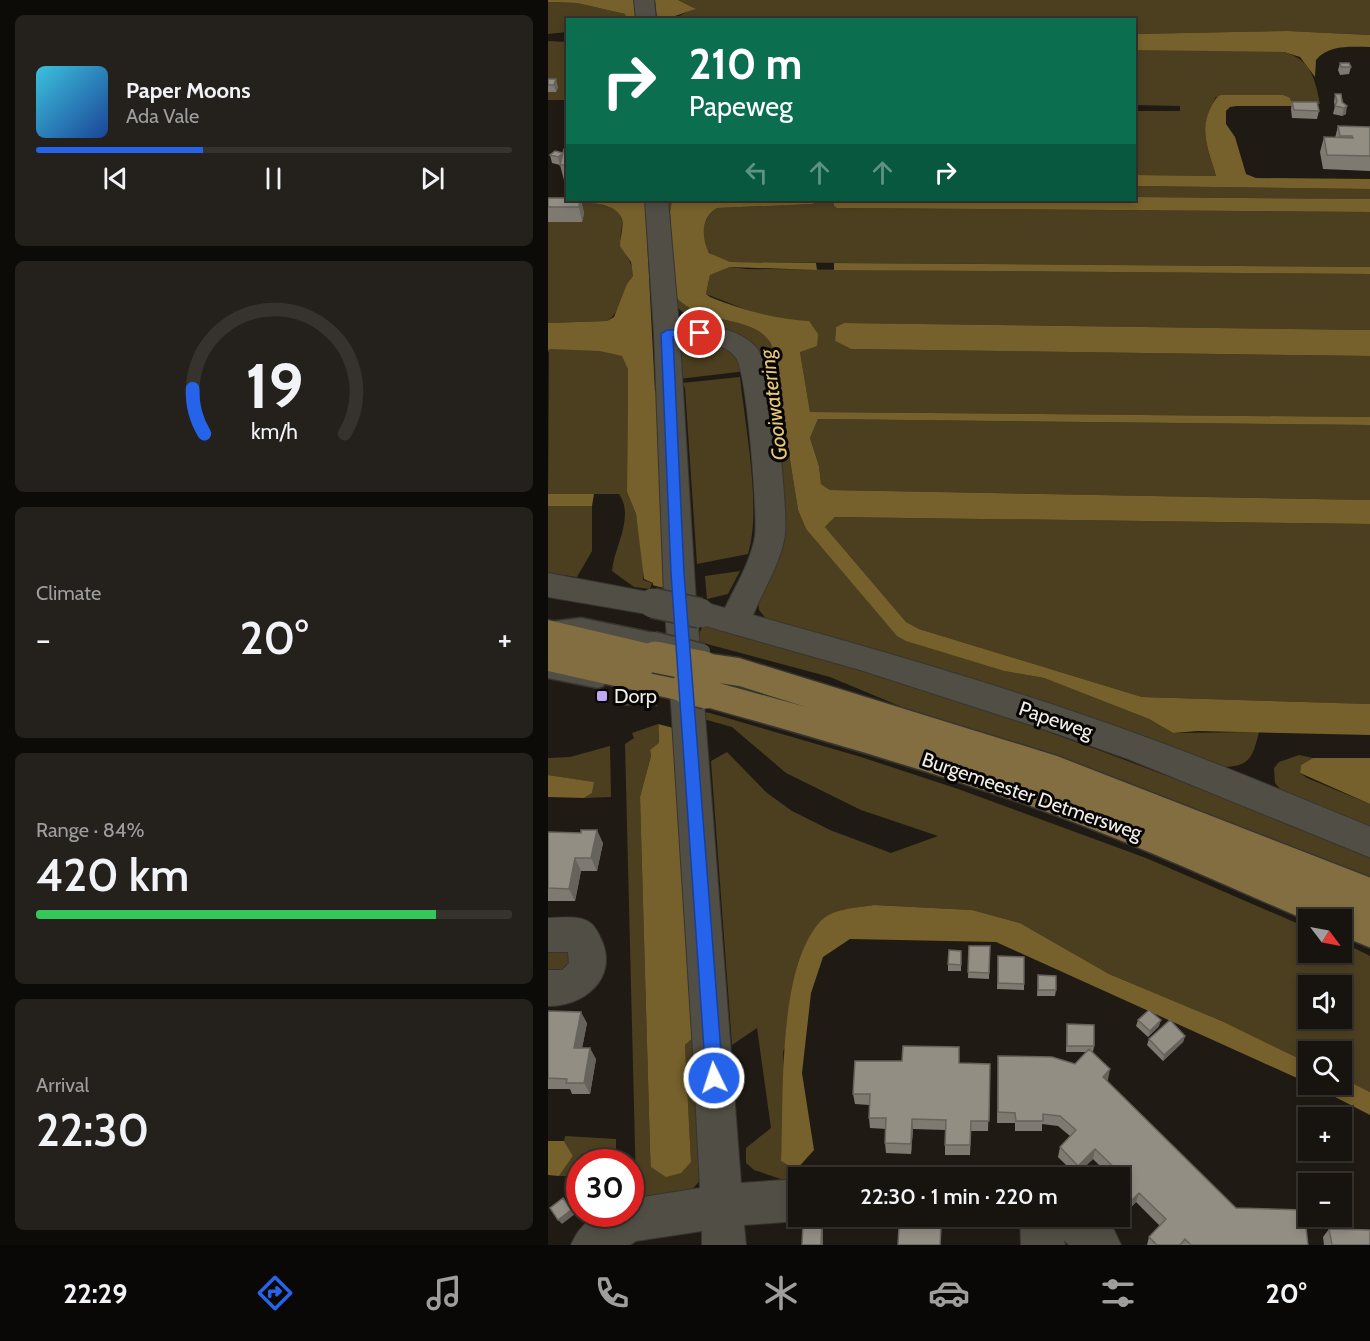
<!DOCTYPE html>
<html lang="en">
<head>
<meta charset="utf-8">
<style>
	body { margin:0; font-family:Cabin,sans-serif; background:#24211d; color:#f1f3f6; height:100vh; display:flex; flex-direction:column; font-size:22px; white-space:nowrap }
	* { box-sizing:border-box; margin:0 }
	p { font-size:20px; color:#9e9e9e }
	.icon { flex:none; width:33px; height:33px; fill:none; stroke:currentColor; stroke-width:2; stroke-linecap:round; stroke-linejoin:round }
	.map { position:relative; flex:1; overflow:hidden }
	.side { display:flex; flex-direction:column; gap:15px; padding:15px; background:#0d0b08; width:548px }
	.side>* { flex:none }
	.top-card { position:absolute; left:18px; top:18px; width:570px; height:183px; border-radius:0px; box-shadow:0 3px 9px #0003,0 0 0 2px #36332f; background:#0b6e4f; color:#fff; overflow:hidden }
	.needle { width:39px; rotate:122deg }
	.tools { position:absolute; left:750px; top:909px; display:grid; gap:12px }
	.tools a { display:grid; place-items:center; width:54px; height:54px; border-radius:0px; background:#17140f; box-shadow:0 3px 9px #0003,0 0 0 2px #36332f; font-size:30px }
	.speed { position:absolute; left:18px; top:1149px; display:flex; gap:12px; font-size:30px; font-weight:700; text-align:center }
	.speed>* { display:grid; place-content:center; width:78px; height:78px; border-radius:50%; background:#17140f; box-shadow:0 3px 9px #0003,0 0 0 2px #36332f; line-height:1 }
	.speed .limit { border:9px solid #d22; background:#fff; color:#111 }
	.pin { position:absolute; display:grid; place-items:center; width:51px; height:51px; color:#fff; margin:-26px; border:3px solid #fff; border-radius:50%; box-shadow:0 2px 6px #0007 }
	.me { position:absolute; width:66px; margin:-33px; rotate:356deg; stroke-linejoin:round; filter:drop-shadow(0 0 4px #0008) }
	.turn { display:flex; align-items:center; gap:21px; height:126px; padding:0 24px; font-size:27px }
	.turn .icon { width:78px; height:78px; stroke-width:2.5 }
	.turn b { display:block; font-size:42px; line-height:51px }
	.lanes { display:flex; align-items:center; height:57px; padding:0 24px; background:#0003; justify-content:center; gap:30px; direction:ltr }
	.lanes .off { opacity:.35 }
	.big { font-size:45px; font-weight:600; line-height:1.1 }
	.side .widget { flex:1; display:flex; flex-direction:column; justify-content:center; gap:9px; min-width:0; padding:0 21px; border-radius:9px; background:#24211d }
	.side .dial { align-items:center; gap:0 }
	.dial svg { height:156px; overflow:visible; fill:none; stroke:#36332f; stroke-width:7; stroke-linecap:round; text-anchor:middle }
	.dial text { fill:#f1f3f6; stroke:none }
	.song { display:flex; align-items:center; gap:18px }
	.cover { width:72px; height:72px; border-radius:9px; background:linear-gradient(135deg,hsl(190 70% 55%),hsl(220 70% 35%)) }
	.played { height:6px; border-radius:3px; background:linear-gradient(90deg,#2563eb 35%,#36332f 35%) }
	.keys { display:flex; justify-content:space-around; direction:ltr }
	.heat { display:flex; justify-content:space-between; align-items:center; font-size:33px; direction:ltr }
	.charge { height:9px; border-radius:4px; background:linear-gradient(90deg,#34c759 84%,#36332f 0) }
	.trip { position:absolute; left:240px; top:1167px; width:342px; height:60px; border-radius:0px; background:#17140f; box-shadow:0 3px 9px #0003,0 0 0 2px #36332f; font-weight:600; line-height:60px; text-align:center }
	.menu { display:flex; height:96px; justify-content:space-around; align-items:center; background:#090806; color:#9e9e9e }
	.menu .icon { width:42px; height:42px }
	.menu .selected { color:#2563eb }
	.menu b { font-size:27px; color:#f1f3f6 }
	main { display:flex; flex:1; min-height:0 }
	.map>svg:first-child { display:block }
	.green { fill:#4c3f20; fill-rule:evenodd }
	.water { fill:#76602b }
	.pier { fill:#1f1b14 }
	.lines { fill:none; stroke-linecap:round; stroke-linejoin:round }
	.lane-casing { stroke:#383530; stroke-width:3 }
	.street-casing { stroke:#383530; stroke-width:2 }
	.primary-casing { stroke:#383530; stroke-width:3 }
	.lane { fill:#514e45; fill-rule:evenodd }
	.street { fill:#514e45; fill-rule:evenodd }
	.primary { fill:#826e40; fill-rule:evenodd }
	.lane-bridge-casing { stroke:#383530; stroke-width:17; stroke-linecap:butt }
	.street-bridge-casing { stroke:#383530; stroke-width:32; stroke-linecap:butt }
	.primary-bridge-casing { stroke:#383530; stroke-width:34; stroke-linecap:butt }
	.lane-bridge { stroke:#514e45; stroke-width:14 }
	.street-bridge { stroke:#514e45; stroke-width:29 }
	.primary-bridge { stroke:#826e40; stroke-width:31 }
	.wall { fill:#7e7a72 }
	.shaded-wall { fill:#66635c }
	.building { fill:#928e84; stroke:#66635c; stroke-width:1.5 }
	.route { fill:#2563eb; stroke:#184099; stroke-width:1.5 }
	.poi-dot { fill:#bfa9f4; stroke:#080604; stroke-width:2 }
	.labels { text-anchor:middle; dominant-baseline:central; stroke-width:6; stroke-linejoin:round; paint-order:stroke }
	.poi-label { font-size:20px; fill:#f2efea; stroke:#080604; text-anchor:start }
	.street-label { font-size:20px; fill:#f2efea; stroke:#080604 }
	.water-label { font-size:21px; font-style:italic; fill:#e9c877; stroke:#080604 }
</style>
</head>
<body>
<main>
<section class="side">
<div class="widget">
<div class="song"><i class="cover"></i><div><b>Paper Moons</b><p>Ada Vale</p></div></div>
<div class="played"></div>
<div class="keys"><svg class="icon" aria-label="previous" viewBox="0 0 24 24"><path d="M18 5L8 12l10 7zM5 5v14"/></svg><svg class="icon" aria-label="pause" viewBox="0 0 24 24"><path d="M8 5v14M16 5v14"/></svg><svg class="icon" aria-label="next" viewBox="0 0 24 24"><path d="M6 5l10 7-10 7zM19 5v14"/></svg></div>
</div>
<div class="widget dial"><svg viewBox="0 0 100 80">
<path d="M14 69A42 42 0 1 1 86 69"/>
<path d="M14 69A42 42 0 0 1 8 46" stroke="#2563eb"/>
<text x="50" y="56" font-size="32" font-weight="700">19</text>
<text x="50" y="72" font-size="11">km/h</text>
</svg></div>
<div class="widget"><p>Climate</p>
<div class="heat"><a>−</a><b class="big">20°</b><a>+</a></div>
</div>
<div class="widget"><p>Range · 84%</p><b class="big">420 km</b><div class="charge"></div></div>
<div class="widget"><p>Arrival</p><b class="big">22:30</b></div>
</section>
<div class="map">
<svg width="823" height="1245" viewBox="0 0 823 1245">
	<rect width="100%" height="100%" fill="#1f1b14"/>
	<!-- green -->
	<path class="green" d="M130,0H823L822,35L740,31L587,34L586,20H124L146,8Z
		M0,2L29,3L77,14L78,20H20L19,32L0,34Z
		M0,41L19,42V100H0Z
		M587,50H724C759,54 766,71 772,104L744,103L742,98L668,97C650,131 658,141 668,176L587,175L586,111H632V106L587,105Z
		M586,186L822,189V199L587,197Z
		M119,200H124L122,212L127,296C152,327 209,313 224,346L250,510L258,529L349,635L359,641L456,671L496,678L601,719L625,733L711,732C704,759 702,767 672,767L498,703L339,653L218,619L211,610L210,598L229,557L235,529L217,369C197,315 142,340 119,292L114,211Z
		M266,200H285L286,206L290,208L822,212V267L182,262C175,260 165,257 160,251C150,239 156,215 169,208L264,204Z
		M44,202C52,205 65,206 71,213C78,222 71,231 73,241C76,254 85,262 85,276C75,290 73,313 59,321L0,323V204Z
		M182,267L199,269L822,274V330L296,323L288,327L287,341L303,349L822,356V417L262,412L252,352L261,321L229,319L209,314L158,294L162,275Z
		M155,342L152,349L159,350L164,342C183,350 187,353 198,371L131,379L132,349L137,345Z
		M1,349C18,349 60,347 74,356C78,359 79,364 80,369L79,492L88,514L96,569L95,580L104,583L102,589L86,587L64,571C66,547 87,517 71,494H0Z
		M192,377C197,426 214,509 200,554L149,564L137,388L134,383Z
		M270,419L822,425V500L282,490L273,484L271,466L262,438Z
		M0,506H44V551L29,577L0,573Z
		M287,517L822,524V704L594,697L371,629L358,622L277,527Z
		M192,571L180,594L159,599L157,576Z
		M155,625C215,642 275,657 334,676C500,728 661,791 822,856V884L373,715L282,677L148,641Z
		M71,699L162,713L313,757L413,790L598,858L760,928V952H794V942L822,956V1092L794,1078V1052H760V1063L676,1022L561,974L472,923L424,910L326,905L294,910L235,1052L237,1084L233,1161L248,1170L245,1183L206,1170L198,1163V1148L223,1128L209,1028L184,1045L163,761L179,752L219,793L244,811L282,830L343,853L390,836L313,810L238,773L184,727L105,705L67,706ZM760,986H794V1018H760Z
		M110,724L111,744L102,750L103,756L92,797L102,1149L143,1162L137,1045L146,1037L155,1177L141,1193L99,1199L91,1193L88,1186L77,744L86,738L84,733Z
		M62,746L63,797L36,798L44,793L45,782L0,775V758L22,757Z
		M751,755L765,758L753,765L752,773L759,778L822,804V829L735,792L727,783L726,768L731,762Z
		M24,944L28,970L0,977V951Z
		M17,1136L68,1139V1162H32L31,1176H11L25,1156L16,1141Z"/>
	<!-- water -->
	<path class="water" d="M0,0H87L88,19H78L77,14L29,3L0,2Z
		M107,0H130L148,9C133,13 124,19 109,19Z
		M740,31L822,35V47C804,47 781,44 768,60L767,77L752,57L736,52L587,50V34Z
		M673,95H735L742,98L745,106H689L682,107L678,111V124L687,137L698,174L708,178L823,179L822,189L587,186V175L668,176C661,150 650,131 664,105C667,100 668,97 673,95Z
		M587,197L822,199V212L289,208L286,206L285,200H586Z
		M20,200H97L107,391L110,392L146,1037L137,1045L143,1162L133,1173L118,1177L103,1167L102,1149L92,797L103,756L102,750L111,743L105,583L96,579L88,514L79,492L80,369L74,356L52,351L1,349L0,353V323L59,321L66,317L79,284L85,276L83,262L72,246C72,237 76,227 74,219C67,197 18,203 0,204Z
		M124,200H266L265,204L169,208C153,217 153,238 161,253L182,262L268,263L269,270L182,267L162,275L158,294L162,297C194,310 226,319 261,321L270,334L269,346L252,352L262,412L822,417V425L270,419L262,438L271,466L273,484L282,490L822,500V524L287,517L277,527L358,622L371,629L594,697L822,704V735L650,731L625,733L601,719L496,678L456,671L358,641L349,636L258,529L250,510L224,346C209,313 152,327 127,296L122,212Z
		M286,263L822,267L823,274L286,270Z
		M296,323L822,330V356L303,349L287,341L288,327Z
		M0,494H46L44,506H0Z
		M765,758H822V804L752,773L753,765Z
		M0,775L46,782L44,793L36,798L0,797Z
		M326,905L424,910L472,923L561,974L676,1022L760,1063V1083L448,942L302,939L275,957L263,993L254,1073L266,1150L248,1170L233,1161C236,1099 229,971 271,923C283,908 309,908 326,905Z
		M794,1078L822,1092V1115L764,1085L794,1084Z
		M0,1141H16L25,1156L11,1176L0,1175Z"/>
	<!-- pier -->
	<path class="pier" d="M104,585L124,590L137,731L110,724Z"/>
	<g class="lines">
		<defs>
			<path id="lane" d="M33,618L106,633L111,635L114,639L111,643L106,645L33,630L0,634V622Z
				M0,666L50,676L55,678L58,682L55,686L50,688L0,678Z"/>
			<path id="street" d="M86,0H106L108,20H88Z
				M97,200H120L131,325C157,324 189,327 208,347C226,366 240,506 237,535C233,563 216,589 205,615C339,652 473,691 603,739C677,766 750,797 823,827V858L580,759L501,731L312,670L150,624L193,1183L250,1179V1216H261L250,1221L196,1225L198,1245H154V1231L88,1241L82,1245H23C36,1215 53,1214 82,1214V1199L152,1188L144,1035L117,610L105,615L0,597V573L116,595L106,334ZM132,342C150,341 176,341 188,358C199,373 210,514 207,536C203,561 188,585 177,608L152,601L148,602Z
				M0,918C13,918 29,915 41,922C48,926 51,935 54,941C70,979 35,1007 0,1006V970H14L21,963L20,952H0Z
				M472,1216H553L566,1230L573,1245H521L516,1240L517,1245H473Z"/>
			<path id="primary" d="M0,620L119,648L124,657L119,666L112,669L144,676L139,667L144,657L156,653L191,658L509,756L823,878V948L794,936V920L760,921C671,882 580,841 488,808C379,770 269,738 158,707L146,703L144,700L138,702L0,671ZM171,683L191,686L258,707Z"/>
		</defs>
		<!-- lane casing -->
		<use href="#lane" class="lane-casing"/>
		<!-- street casing -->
		<use href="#street" class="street-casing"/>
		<!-- primary casing -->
		<use href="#primary" class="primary-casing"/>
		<!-- lane -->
		<use href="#lane" class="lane"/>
		<!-- street -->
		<use href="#street" class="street"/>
		<!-- primary -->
		<use href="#primary" class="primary"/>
		<defs>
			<path id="lane-bridge" d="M106,639L155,651"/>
			<path id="street-bridge" d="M105,603L152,613"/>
			<path id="primary-bridge" d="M107,657L156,667
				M138,688L158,693"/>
		</defs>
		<!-- lane-bridge casing -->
		<use href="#lane-bridge" class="lane-bridge-casing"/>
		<!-- street-bridge casing -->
		<use href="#street-bridge" class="street-bridge-casing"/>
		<!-- primary-bridge casing -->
		<use href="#primary-bridge" class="primary-bridge-casing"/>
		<!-- lane-bridge -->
		<use href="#lane-bridge" class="lane-bridge"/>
		<!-- street-bridge -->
		<use href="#street-bridge" class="street-bridge"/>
		<!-- primary-bridge -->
		<use href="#primary-bridge" class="primary-bridge"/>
	</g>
	<!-- wall -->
	<path class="wall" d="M792,63L803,67L801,74L792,75L790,70Z
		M0,79L10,87L8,92H0Z
		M787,94H793L798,114L794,116L785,114L787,106L786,102Z
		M744,102L771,111L769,119L744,118L743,109Z
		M790,126L822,132V171L775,169L772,152L776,137L787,138Z
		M20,149V180H16L12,165L4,163L2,155L15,153Z
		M0,198L33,200L36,213L34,222H0Z
		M0,832L55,843L49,871H33L27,901H0Z
		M421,946H442L441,979L420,978Z
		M413,951V971H400V964Z
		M450,956L476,984V990L449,989Z
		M490,975L508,990L507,996H489Z
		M0,1011L39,1023L34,1048L48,1059L42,1094H24L22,1089H0Z
		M590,1020L611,1026L600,1037L588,1026Z
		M519,1024L546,1046L545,1052H544L560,1080L559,1081L688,1208L760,1245H599L601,1237L612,1226L588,1202L572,1219L569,1216H572V1178H564L545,1159L528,1175L510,1157L512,1147L522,1136L510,1126L494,1124V1131H467V1123H449L450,1056L527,1064L538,1052H518Z
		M637,1036L635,1042L615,1061L599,1045L601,1039Z
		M411,1063L442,1064L440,1131H423L422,1155H397V1130L365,1129L363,1154L338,1153L337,1143L338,1129L322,1128L321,1118V1105L307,1104L305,1094Z
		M781,1229L822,1245H776L775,1237Z"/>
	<!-- shaded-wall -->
	<path class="shaded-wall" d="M8,79L10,87L8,92L6,85Z
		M799,106L798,114L794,116L796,108Z
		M15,153L12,165L10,157Z
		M32,200L36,213L34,222L31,207Z
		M49,830L55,843L49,871L43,858Z
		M27,858L33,871L27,901L21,889Z
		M33,1012L39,1023L32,1059L26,1048Z
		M613,1020L611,1026L600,1037L602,1031Z
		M637,1036L635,1042L615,1061L616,1055Z
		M42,1048L48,1059L42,1094L36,1083Z
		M562,1069L560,1080L553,1087L555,1077Z
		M364,1119L365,1129L363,1154V1144Z
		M547,1149L545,1159L528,1175L530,1166Z
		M591,1193L588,1202L572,1219L574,1210Z
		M23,1210L27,1214L14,1224L10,1220Z
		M274,1221L275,1225V1245H273Z"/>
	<!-- building -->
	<path class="building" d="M792,63H801L803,67H793Z
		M0,79H8L6,85H0Z
		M787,94H793L794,102L799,106L796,108L787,106L789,101Z
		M744,102H769L771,111L746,110Z
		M790,126L822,127V156L779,155L776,137L805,138L804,136H792Z
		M16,149H20V165H12Z
		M7,151L15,153L10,157L2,155Z
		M0,198H20V200H32L31,207H0Z
		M33,830H49L43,858H27L21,889L0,888V832L33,833Z
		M421,946H442L441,973L420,972Z
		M401,950L413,951V965L400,964Z
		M450,956L476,957V984L450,983Z
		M490,975L508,976V990H490Z
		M601,1010L613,1020L602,1031L590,1020Z
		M0,1011L33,1012L26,1048H42L36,1083H18L19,1079L0,1078Z
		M622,1020L637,1036L616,1055L601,1039Z
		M519,1024L546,1025V1046H519Z
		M355,1046L411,1047V1063L442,1064L441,1121H423L422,1145H397L398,1120L364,1119L363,1144L337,1143L338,1118H321L322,1094H305L307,1061H354Z
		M541,1049L562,1069L555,1077L688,1208L756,1210L760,1245H643L637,1239L632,1245H609L601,1237L618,1219L591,1193L574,1210L572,1207V1178H569L573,1174L547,1149L530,1166L512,1147L528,1130L512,1116L495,1114V1121H468L467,1113L450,1112V1056L504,1057L527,1064Z
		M15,1198L23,1210L10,1220L2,1208Z
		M255,1221H274L273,1245H254Z
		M351,1226L393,1227L392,1245H350Z
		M781,1229L822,1230V1245H784Z"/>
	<!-- route -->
	<path class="route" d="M152,329L156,330V336L125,337L136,573L175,1078L173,1084L166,1087L160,1084L158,1078L123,573L113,334L119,330Z"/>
	<!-- markers -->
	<rect class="poi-dot" x="48" y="690" width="12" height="12" rx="3"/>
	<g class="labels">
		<!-- poi labels -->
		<g class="poi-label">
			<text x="66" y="696">Dorp</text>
		</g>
		<!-- street labels -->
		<g class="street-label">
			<text transform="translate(508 720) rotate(19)">Papeweg</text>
			<text transform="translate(484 796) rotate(19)">Burgemeester Detmersweg</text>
		</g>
		<!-- water labels -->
		<g class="water-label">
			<text transform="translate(225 405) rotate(-97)">Gooiwatering</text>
		</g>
	</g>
</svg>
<div class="tools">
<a><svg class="needle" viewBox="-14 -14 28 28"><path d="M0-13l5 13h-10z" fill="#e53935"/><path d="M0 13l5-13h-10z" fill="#9e9e9e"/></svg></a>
<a><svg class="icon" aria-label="sound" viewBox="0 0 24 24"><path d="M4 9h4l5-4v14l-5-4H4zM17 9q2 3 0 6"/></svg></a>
<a><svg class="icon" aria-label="search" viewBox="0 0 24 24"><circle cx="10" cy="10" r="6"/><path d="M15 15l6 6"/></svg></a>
<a>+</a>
<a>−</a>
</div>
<div class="speed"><div class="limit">30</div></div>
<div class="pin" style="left:152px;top:333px;background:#d93025"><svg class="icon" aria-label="arrive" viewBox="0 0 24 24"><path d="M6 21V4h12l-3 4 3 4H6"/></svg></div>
<svg class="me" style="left:166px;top:1078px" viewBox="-20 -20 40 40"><circle r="17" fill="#2563eb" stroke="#fff" stroke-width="3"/><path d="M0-11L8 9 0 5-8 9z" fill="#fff"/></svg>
<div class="trip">22:30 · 1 min · 220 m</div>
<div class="top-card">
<div class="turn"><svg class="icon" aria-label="right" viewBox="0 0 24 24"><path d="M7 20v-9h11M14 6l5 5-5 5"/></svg><div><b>210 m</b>Papeweg</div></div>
<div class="lanes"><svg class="icon off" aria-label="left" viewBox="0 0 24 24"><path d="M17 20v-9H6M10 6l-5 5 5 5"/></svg><svg class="icon off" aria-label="ahead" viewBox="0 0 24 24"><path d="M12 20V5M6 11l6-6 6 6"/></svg><svg class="icon off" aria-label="ahead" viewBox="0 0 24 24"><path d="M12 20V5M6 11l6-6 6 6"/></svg><svg class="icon" aria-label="right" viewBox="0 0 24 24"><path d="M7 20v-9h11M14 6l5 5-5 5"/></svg></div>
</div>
</div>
</main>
<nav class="menu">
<b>22:29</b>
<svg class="icon selected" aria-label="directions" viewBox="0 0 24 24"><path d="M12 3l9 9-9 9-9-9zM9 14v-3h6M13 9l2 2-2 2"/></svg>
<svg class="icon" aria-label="music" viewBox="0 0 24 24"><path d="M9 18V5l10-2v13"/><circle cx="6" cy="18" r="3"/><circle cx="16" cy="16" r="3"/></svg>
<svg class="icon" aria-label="phone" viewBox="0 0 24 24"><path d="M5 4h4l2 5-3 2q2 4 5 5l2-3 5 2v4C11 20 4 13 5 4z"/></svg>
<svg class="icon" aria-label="climate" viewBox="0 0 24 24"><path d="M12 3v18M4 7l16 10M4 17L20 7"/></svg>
<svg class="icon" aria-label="car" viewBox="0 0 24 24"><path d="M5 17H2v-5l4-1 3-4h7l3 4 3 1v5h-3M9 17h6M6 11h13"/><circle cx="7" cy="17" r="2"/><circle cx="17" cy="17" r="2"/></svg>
<svg class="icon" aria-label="filters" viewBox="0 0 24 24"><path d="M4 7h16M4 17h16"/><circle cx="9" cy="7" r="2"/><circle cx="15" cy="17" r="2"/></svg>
<b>20°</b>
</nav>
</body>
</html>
